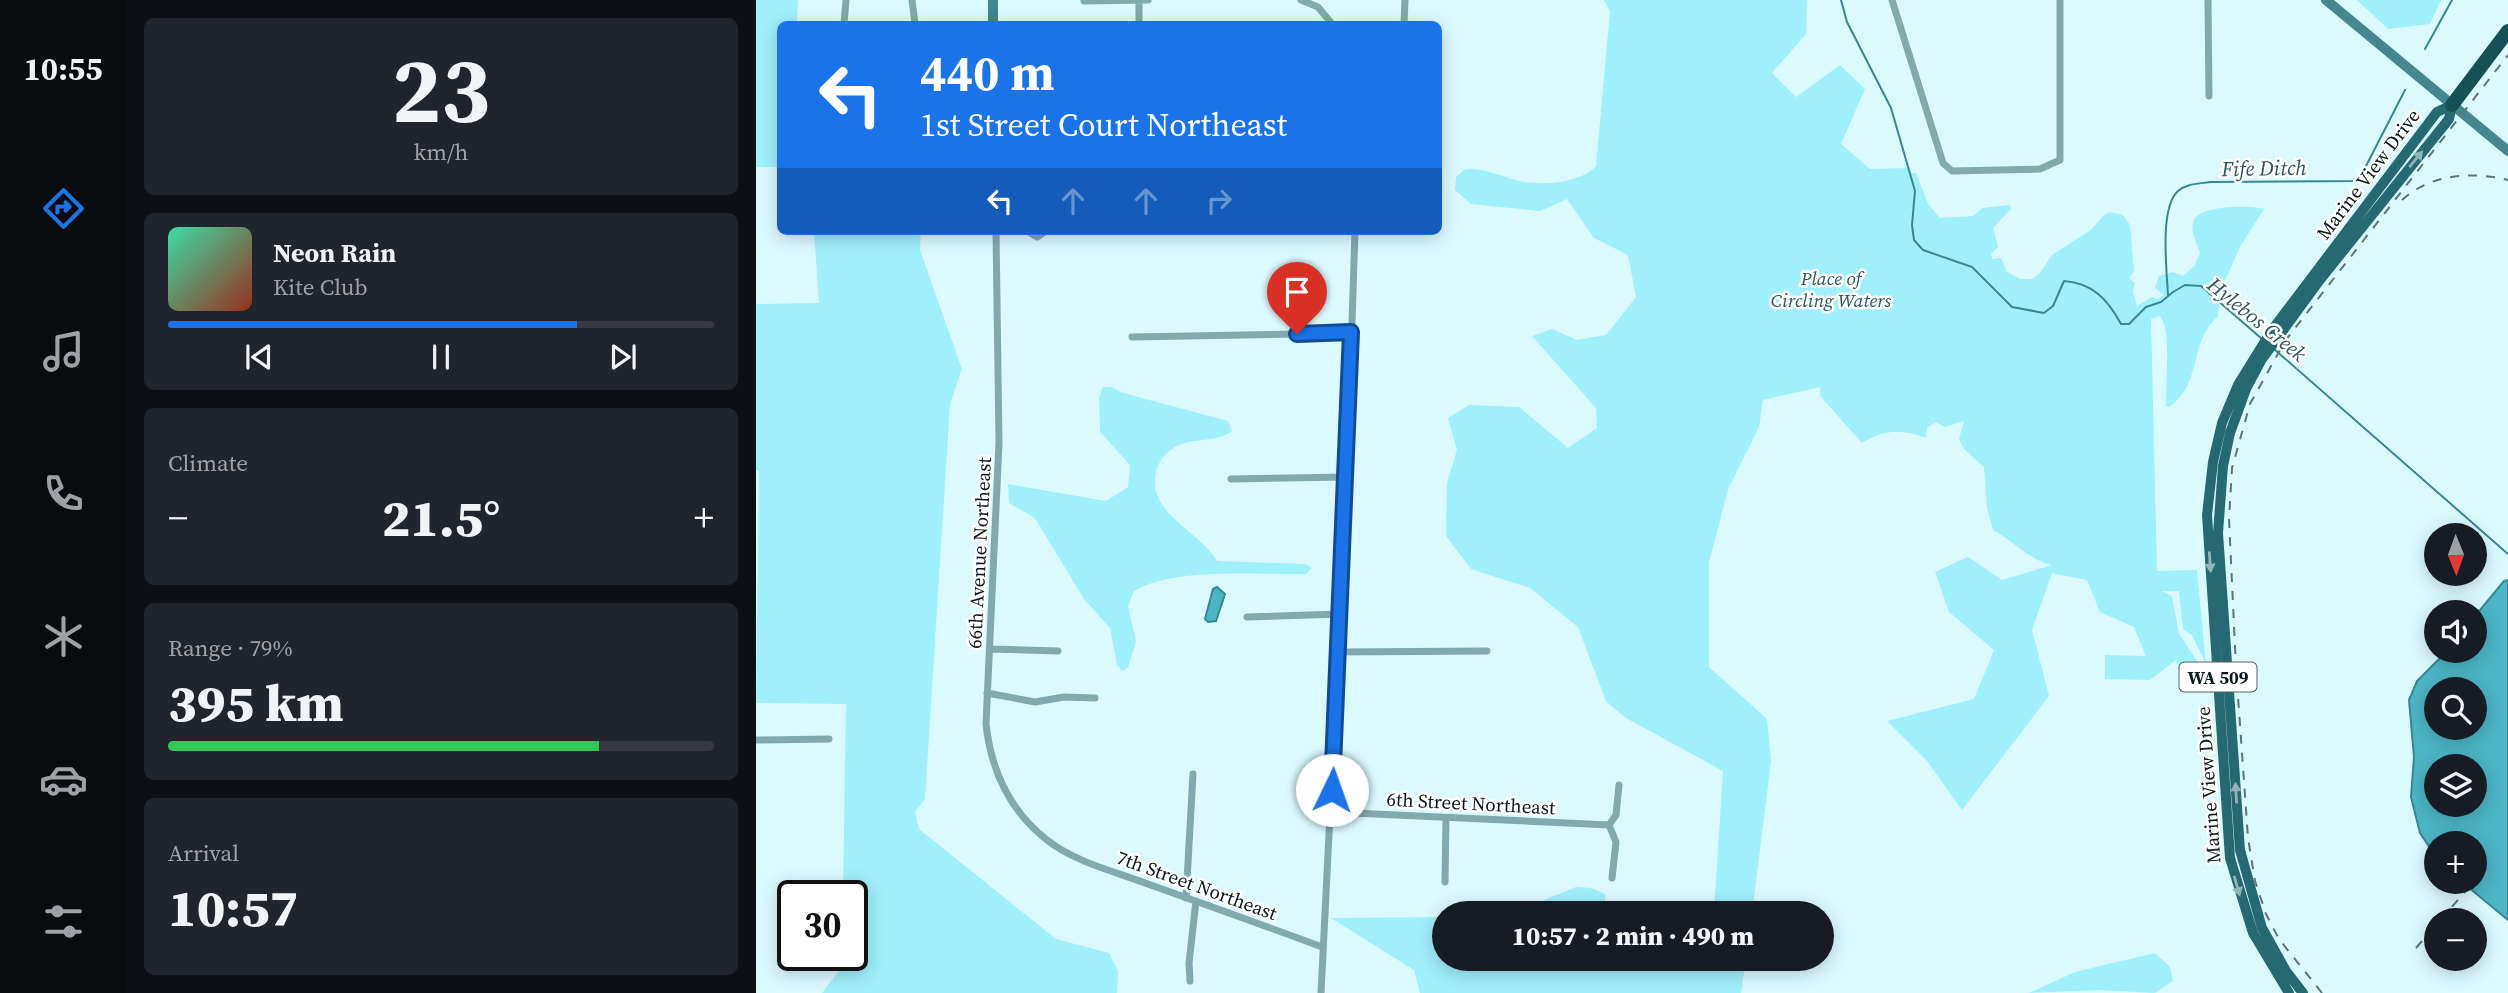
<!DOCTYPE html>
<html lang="en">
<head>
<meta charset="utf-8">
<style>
	body { margin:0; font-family:"Source Serif 4",serif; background:#20242c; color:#f1f3f6; height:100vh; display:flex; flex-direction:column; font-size:26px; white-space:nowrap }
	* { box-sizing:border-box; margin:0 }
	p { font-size:23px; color:#9ea1a6 }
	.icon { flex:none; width:38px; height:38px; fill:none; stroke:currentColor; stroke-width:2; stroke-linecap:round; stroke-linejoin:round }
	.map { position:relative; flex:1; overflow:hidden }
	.details { display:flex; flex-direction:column; gap:18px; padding:18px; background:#0d0f14; width:630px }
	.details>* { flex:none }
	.banner { position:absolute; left:21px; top:21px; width:665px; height:214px; border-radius:10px; box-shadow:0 4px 18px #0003; background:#1a73e8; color:#fff; overflow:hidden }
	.needle { width:46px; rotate:179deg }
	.tools { position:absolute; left:1668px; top:523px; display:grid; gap:14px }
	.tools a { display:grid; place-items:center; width:63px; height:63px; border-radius:50%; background:#171b24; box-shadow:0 4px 18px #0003; font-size:35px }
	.speed { position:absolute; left:21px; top:880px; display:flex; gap:14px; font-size:35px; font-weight:700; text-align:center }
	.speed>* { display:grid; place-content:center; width:91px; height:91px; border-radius:50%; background:#171b24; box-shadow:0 4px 18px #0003; line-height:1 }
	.speed .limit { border:4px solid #111; border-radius:10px; background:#fff; color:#111 }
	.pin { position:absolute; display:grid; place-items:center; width:60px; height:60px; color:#fff; margin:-72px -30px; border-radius:50% 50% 50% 0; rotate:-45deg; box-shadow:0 0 7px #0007 }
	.pin .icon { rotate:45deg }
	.me { position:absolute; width:77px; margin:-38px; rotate:3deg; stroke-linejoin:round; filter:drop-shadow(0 0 5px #0008) }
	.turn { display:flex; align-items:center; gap:24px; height:147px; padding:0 28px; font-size:32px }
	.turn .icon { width:91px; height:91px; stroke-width:2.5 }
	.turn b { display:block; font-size:49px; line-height:60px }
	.lanes { display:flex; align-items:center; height:66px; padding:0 28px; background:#0003; justify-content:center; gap:35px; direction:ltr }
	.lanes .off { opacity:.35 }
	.big { font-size:52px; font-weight:800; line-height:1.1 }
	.details .tile { flex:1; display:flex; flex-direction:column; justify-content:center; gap:10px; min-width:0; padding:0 24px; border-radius:10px; background:#20242c }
	.details .dial { align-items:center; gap:0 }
	.dial b { font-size:91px; line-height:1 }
	.song { display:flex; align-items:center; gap:21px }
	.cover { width:84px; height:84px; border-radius:10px; background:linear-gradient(135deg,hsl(160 70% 55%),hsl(10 70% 35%)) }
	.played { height:7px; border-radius:4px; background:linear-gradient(90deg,#1a73e8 75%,#363941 75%) }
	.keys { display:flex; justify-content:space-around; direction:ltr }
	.heat { display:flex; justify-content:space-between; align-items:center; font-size:38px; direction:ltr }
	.charge { height:10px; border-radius:5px; background:linear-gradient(90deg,#34c759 79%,#363941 0) }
	.trip { position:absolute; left:676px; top:901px; width:402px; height:70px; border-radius:35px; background:#171b24; box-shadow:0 4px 18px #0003; font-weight:800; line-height:70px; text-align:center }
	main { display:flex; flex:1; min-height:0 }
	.tab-bar { display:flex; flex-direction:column; width:126px; justify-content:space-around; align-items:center; background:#090b0e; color:#9ea1a6 }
	.tab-bar .icon { width:49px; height:49px }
	.tab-bar .selected { color:#1a73e8 }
	.tab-bar b { font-size:32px; color:#f1f3f6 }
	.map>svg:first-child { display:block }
	.green { fill:#a0effc }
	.water { fill:#4cb6c6; stroke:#388793; stroke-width:2; fill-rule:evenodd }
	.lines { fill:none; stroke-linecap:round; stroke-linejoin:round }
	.stream { stroke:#388793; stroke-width:2 }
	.street { stroke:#81aab0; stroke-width:7 }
	.secondary { stroke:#458690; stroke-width:10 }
	.primary { stroke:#276973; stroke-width:10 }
	.highway { stroke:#165059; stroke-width:14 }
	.rail { stroke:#5e7477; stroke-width:2; stroke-dasharray:9 9; stroke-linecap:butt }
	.oneway { fill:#93b4b9 }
	.route-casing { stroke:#114b97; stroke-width:18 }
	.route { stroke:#1a73e8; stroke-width:12 }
	.labels { text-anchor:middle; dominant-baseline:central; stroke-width:5; stroke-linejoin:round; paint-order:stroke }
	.shield { fill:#fff; stroke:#545e5f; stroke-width:2 }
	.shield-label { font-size:18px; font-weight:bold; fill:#0a191b }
	.street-label { font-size:19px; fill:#0a191b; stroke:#fff }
	.park-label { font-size:19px; font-style:italic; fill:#2b5960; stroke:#fff }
	.water-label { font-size:21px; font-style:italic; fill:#29575e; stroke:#fff }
</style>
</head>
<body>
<main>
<nav class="tab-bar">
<b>10:55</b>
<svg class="icon selected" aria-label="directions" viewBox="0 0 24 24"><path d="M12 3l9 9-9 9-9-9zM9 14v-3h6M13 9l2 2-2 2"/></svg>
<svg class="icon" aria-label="music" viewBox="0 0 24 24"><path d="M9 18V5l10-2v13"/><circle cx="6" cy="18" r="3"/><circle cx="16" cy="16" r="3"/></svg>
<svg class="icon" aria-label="phone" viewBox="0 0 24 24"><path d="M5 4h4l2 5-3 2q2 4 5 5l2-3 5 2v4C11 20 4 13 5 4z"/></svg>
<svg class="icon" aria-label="climate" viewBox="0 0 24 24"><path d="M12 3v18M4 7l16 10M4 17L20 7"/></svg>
<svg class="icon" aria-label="car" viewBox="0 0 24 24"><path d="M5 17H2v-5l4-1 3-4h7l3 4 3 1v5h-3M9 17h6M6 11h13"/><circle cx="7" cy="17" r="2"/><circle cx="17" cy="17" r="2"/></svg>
<svg class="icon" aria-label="filters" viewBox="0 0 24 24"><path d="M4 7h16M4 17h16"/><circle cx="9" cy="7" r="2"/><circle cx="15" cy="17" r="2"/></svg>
</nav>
<section class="details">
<div class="tile dial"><b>23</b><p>km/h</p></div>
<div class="tile">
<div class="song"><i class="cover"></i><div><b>Neon Rain</b><p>Kite Club</p></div></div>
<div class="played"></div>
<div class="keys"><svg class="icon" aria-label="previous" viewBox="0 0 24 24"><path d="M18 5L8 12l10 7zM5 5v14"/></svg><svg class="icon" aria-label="pause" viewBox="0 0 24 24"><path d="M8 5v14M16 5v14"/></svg><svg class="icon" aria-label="next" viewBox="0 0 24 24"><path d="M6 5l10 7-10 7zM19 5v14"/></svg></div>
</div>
<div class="tile"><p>Climate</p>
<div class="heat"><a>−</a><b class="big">21.5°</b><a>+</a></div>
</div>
<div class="tile"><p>Range · 79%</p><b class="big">395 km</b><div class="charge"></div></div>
<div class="tile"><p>Arrival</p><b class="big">10:57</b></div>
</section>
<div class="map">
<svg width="1752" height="993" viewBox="0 0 1752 993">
	<rect width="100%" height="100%" fill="#dbfaff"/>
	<!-- green -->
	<path class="green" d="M0,0H42L41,24H24V167H0Z
		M848,0H1051L1050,34L1016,73L1040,97L1084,65L1109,89L1085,144L1114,169L1152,168L1154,173H1160L1172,204L1184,218L1217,216L1227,208L1254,205L1255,209L1237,228L1242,247L1235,254L1236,259L1245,258L1251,272L1264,279H1276L1284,273L1296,255L1335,230L1348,215L1354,212L1367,215L1374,225L1378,271L1373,278L1379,283L1377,291L1381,306L1396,297L1401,299L1408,295L1399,288L1403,276L1417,272L1427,276L1438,266L1444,253C1441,243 1433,231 1438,220C1445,205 1494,205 1508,209L1485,245L1464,291L1462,316C1431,344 1448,382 1413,407L1410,406C1409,385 1416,330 1404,316L1395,319L1401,571L1441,570L1450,664L1436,635L1427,629L1423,591H1405L1416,596L1423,634L1443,664L1439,684L1428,683L1420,660L1394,680L1349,679V655L1390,656L1378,627L1344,612L1331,580L1296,573L1276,630L1293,696L1206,810L1171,761L1131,721L1218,699L1238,650L1193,612L1179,572L1212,557L1246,580L1296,565C1274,561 1258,541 1237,530L1231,508L1228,467L1208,449L1203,439L1208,421L1189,427L1179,422L1171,428L1170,438C1146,429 1128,429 1106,443L1065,397L1064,387L1007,400L1003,427L973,487L953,562V667L1011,719L1015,761L996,913H936H958L967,771L870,718L850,701L822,627L774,588L715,569L690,536L691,483L701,450L692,418L713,405L763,407L812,448L841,428L840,408L776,336L796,329L821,340L850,335L880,297L872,255L838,238L811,199L784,211L715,204L699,190L700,177C700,177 707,171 708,170C725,165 750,179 768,182C790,185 825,183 840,166L854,11Z
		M1601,0H1685L1674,24L1632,29Z
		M58,231H165L164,250L206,369L194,404L169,799L159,812L163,829L300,939L353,953L362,971L361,993H66L86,967V956H96V896H87L90,704L0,703L3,471L0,470V304L63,303Z
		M347,387H355L367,393L472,421L476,431C460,443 437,437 419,447C409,453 403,461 400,472C390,513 444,531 461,561L549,564L556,568L550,574C500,575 419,567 378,591L372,606L380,641L372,668L366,671L361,665L354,628L328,599L279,518L253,503L252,484L350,501L372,487L374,465L344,432L343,397Z
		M820,887L835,888L849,894L850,913H774L781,903Z
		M688,917V959H990L985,993H664L658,970L575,918Z
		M1399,953L1414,967L1417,981L1399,993L1342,990L1273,993L1319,972Z"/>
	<!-- water -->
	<path class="water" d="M1752,580V920L1706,882H1718V844H1680V857L1664,833L1655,797L1658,757L1653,700L1661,681L1691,651H1718L1719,616L1748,581ZM1680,690H1718V728H1680ZM1680,766H1718V805H1680Z
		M461,587L469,594L460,621L452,622L449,619L457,589Z"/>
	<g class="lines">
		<!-- stream -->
		<path class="stream" d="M1085,0L1091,22L1135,108L1159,191L1156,225L1158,240L1167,250L1216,267L1256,307L1288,313L1297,306L1308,281C1337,283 1352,300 1365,324H1373L1390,307L1405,302L1417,292L1429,285L1445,286L1506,339
			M1669,49L1696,0
			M1412,296C1411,271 1403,208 1422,191C1431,183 1443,184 1454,182L1598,181L1610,166L1649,90
			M1518,349L1752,554"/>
		<!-- street -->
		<path class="street" d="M156,0L159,24
			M545,0L562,7L576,24
			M1136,0L1187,163L1196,171L1284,169L1304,160V0
			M1452,0L1453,96
			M328,1L392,0
			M88,24L90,0
			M383,24V0
			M648,24L649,0
			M240,231L243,443L230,724C235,770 254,811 291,840C317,861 357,871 389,883C448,904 507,925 566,947
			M271,231L281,237L290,231
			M376,337L595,333
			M475,479L591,477
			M491,617L585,614
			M234,649L302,651
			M583,652L731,651
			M231,693L279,702L308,697L339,698
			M0,740L73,739
			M575,812L853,825
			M853,825L860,842L856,878
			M853,825L860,815L863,785
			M689,882L690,819
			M430,898L437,774
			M434,981L433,963L440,901
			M565,993L591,477L599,231"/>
		<!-- secondary -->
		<path class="secondary" d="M237,0V24
			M1570,0L1752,151"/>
		<!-- primary -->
		<path class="primary" d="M1533,993L1497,933L1474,858L1451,515L1457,462L1466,423L1482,385L1516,330L1681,112L1696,105
			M1547,993L1530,971L1506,928L1484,850L1462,533L1467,466L1474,433L1490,389L1506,359L1563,281L1693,119L1696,105"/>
		<!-- highway -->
		<path class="highway" d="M1696,105L1752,31"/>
		<!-- rail -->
		<path class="rail" d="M1646,200C1674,174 1716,171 1752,180
			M1684,920L1718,882
			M1660,948L1680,925
			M1566,993L1523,939L1510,914L1499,881L1492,838L1480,668L1473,519L1476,468L1494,404L1529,341L1752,55"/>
	</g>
	<!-- one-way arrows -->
	<defs><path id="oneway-solid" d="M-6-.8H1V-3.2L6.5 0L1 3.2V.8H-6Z" transform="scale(1.75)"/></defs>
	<g class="oneway">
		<use href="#oneway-solid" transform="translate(1660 159) rotate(-51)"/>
		<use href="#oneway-solid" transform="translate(1454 562) rotate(86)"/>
		<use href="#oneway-solid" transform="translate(1480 793) rotate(-93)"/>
		<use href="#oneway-solid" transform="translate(1481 886) rotate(74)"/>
	</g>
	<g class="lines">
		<defs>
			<path id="route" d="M541,334L595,332L576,790"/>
		</defs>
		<!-- route casing -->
		<use href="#route" class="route-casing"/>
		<!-- route -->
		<use href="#route" class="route"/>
	</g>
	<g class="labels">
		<!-- shield labels -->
		<rect class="shield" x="1423.5" y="662.5" width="77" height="29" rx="5"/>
		<g class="shield-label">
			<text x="1462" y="677">WA 509</text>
		</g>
		<!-- street labels -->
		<g class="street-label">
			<text transform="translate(1612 174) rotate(-53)">Marine View Drive</text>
			<text transform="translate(223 553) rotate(-87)">66th Avenue Northeast</text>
			<text transform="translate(1452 785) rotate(-94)">Marine View Drive</text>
			<text transform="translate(715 803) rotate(3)">6th Street Northeast</text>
			<text transform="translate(441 885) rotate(20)">7th Street Northeast</text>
		</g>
		<!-- park labels -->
		<g class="park-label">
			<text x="1075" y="278">Place of<tspan x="1075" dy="22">Circling Waters</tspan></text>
		</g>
		<!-- water labels -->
		<g class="water-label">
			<text transform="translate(1508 168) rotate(-1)">Fife Ditch</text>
			<text transform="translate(1501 319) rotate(39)">Hylebos Creek</text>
		</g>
	</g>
</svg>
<div class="tools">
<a><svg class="needle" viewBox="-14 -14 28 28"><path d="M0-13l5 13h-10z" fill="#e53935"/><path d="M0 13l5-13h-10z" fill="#9ea1a6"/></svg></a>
<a><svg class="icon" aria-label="sound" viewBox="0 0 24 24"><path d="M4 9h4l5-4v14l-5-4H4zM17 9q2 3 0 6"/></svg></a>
<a><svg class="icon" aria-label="search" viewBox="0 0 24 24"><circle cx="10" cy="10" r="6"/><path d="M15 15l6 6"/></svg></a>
<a><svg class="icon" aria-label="layers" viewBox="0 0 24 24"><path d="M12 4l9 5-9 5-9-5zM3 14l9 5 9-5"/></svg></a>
<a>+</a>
<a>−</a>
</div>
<div class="speed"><div class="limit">30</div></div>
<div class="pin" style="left:541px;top:334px;background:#d93025"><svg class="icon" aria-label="arrive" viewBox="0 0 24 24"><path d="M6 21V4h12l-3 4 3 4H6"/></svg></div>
<svg class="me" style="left:576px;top:790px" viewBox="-20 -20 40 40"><circle r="19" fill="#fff"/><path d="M0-13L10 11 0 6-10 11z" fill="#1a73e8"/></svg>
<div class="trip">10:57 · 2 min · 490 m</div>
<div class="banner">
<div class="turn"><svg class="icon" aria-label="left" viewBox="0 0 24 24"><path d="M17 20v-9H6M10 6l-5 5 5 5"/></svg><div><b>440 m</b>1st Street Court Northeast</div></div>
<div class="lanes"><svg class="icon" aria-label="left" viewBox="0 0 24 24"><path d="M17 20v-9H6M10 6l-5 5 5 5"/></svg><svg class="icon off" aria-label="ahead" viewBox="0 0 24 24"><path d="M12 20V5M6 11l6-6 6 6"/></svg><svg class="icon off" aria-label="ahead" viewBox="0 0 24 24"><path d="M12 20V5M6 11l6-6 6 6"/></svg><svg class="icon off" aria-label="right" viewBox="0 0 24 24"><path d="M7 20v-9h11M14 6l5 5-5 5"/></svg></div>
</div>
</div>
</main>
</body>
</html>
